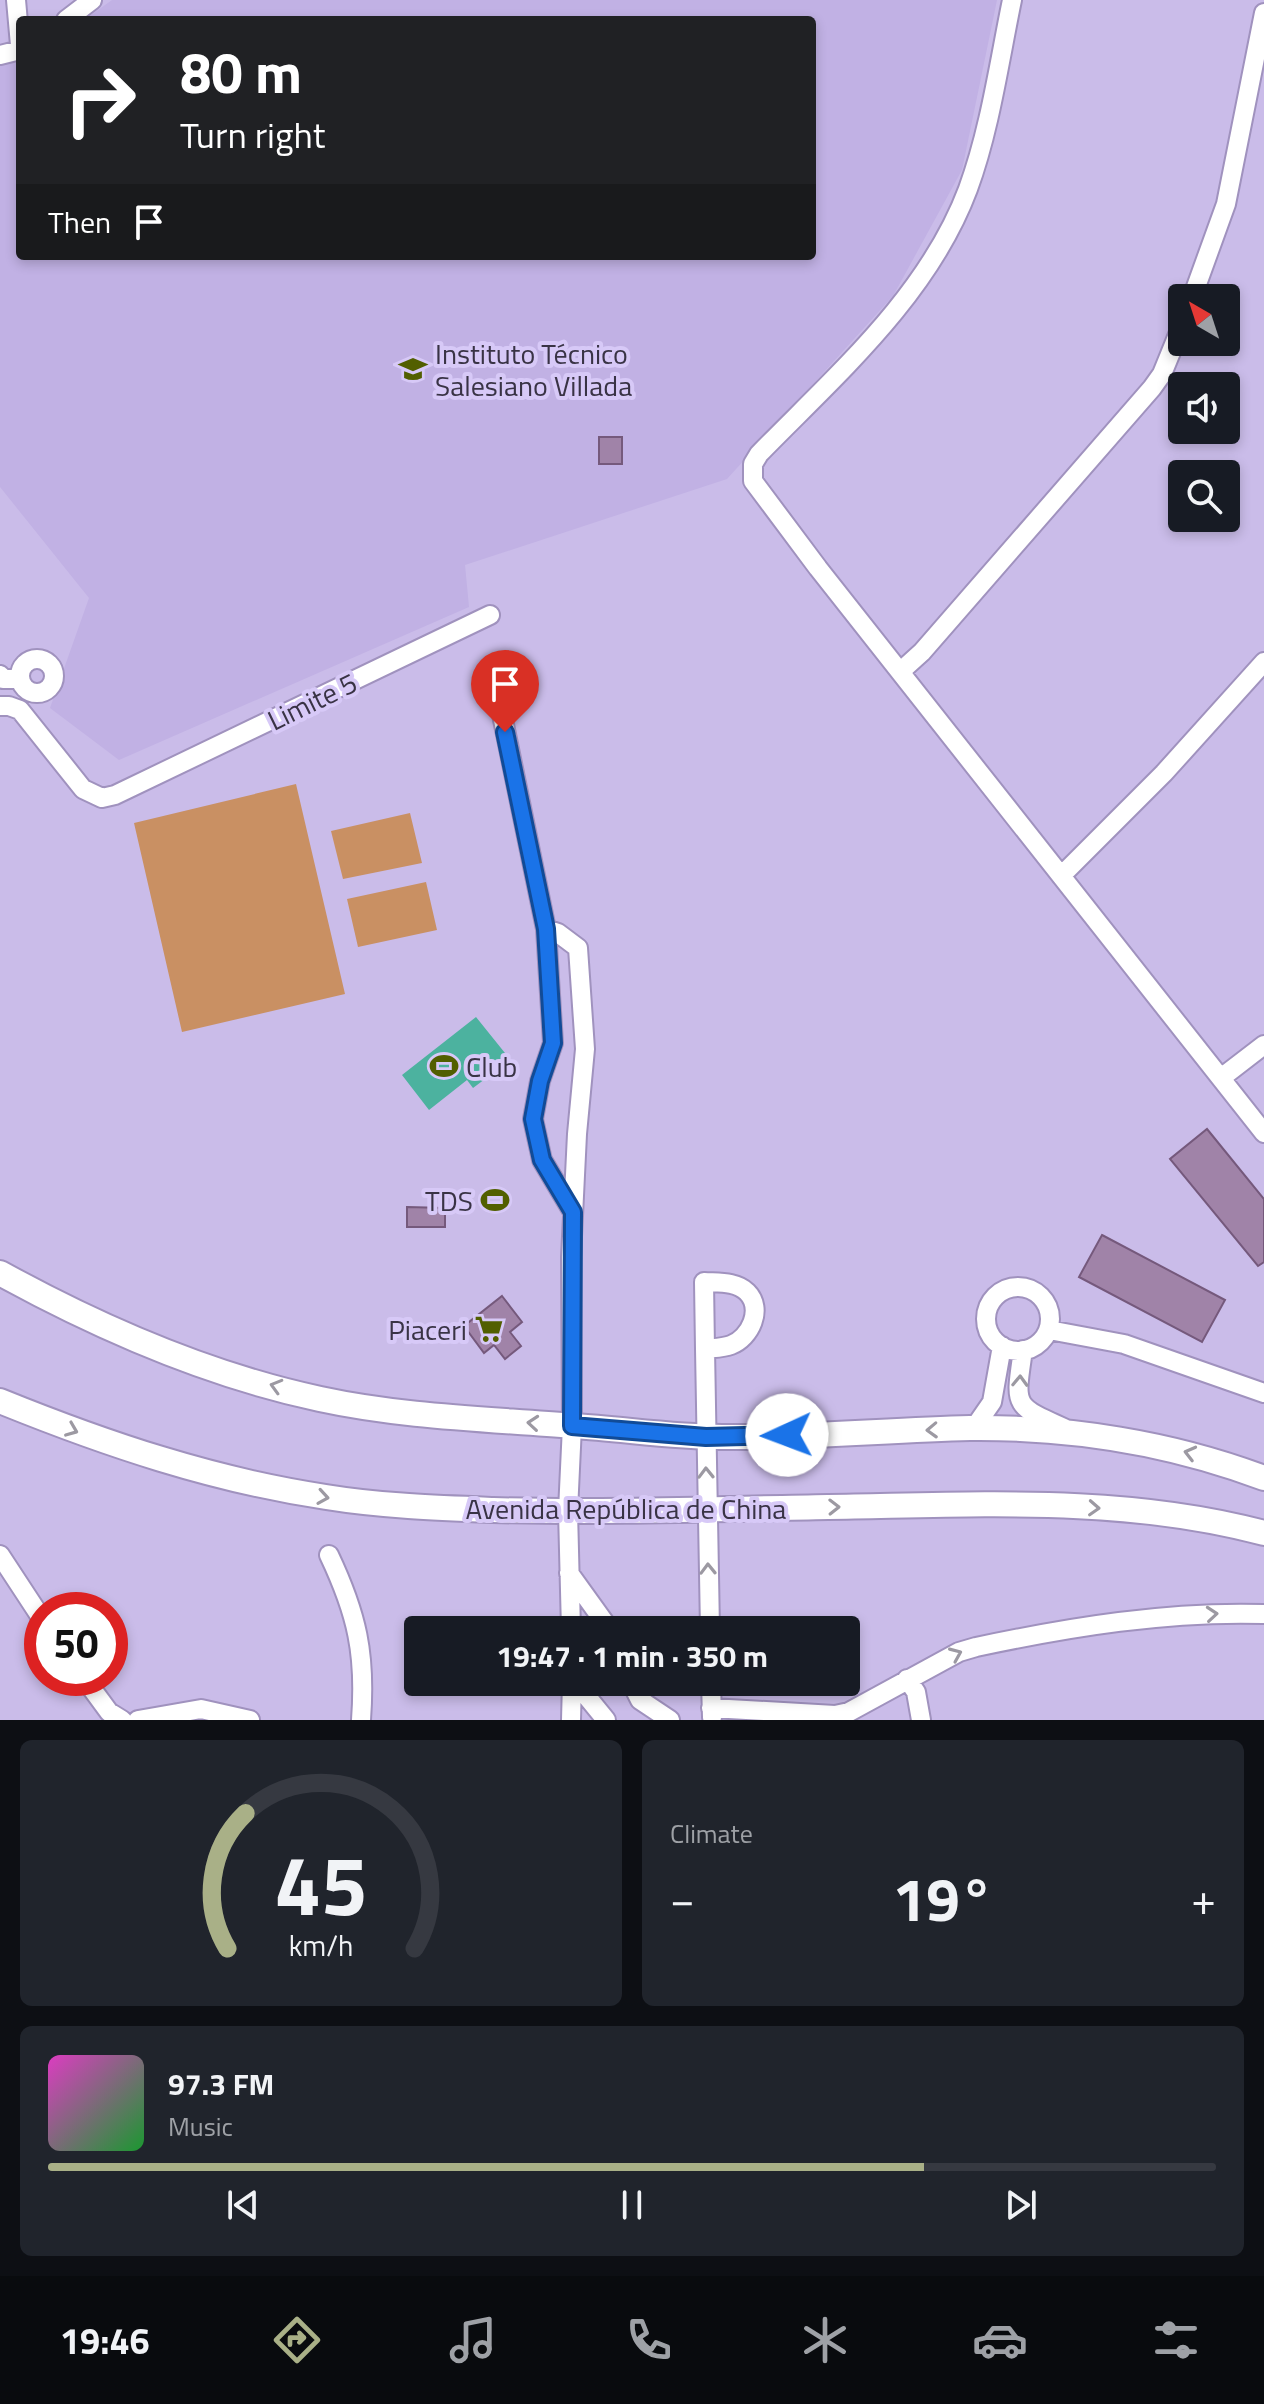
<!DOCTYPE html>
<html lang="en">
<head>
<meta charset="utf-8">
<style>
	body { margin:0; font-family:"Titillium Web",sans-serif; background:#20242c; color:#f1f3f6; height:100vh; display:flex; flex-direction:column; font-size:30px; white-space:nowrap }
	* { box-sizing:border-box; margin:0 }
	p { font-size:26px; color:#9ea1a6 }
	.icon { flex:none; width:44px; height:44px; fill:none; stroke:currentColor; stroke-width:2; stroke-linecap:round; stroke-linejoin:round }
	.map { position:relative; height:1720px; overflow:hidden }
	.drawer { display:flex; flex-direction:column; gap:20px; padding:20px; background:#0d0f14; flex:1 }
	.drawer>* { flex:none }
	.top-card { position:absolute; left:16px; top:16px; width:800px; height:244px; border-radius:8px; box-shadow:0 4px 12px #0003; background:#202124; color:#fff; overflow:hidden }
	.needle { width:52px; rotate:321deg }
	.tools { position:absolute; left:1168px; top:284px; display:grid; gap:16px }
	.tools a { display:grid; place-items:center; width:72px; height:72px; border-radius:8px; background:#171b24; box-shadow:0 4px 12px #0003; font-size:40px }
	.speed { position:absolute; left:24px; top:1592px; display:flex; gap:16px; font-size:40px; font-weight:700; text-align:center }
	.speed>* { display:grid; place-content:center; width:104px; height:104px; border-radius:50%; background:#171b24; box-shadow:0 4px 12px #0003; line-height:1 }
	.speed .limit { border:12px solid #d22; background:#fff; color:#111 }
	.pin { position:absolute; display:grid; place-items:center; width:68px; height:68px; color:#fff; margin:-82px -34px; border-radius:50% 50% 50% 0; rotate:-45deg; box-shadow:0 0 8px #0007 }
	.pin .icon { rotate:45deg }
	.me { position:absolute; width:88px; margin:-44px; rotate:268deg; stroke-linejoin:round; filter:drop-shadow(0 0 6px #0008) }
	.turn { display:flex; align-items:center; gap:28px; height:168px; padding:0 32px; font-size:36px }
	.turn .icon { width:104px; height:104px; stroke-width:2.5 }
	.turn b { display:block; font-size:56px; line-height:68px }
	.then { display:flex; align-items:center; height:76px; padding:0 32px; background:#0003; gap:16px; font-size:30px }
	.big { font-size:60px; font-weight:700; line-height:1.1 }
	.drawer .card { flex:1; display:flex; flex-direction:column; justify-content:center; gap:12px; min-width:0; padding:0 28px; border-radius:12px; background:#20242c }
	.drawer .dial { align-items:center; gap:0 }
	.dial svg { height:208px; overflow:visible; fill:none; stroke:#363941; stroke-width:7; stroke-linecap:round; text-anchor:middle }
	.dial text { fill:#f1f3f6; stroke:none }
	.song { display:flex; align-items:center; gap:24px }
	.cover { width:96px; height:96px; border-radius:12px; background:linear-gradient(135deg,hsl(310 70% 55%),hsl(130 70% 35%)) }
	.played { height:8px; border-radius:4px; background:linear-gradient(90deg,#a9b087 75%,#363941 75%) }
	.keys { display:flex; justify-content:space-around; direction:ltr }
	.heat { display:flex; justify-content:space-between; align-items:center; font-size:44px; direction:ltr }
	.drawer .tiles { flex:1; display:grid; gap:20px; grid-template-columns:1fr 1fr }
	.card:last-child { grid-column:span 2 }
	.trip { position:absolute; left:404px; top:1616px; width:456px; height:80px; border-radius:8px; background:#171b24; box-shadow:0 4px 12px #0003; font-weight:700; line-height:80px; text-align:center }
	.tab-bar { display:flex; height:128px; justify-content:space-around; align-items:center; background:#090b0e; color:#9ea1a6 }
	.tab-bar .icon { width:56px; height:56px }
	.tab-bar .current { color:#a9b087 }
	.tab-bar b { font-size:36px; color:#f1f3f6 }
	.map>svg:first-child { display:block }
	.built { fill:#c1b1e4 }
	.green { fill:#c99063 }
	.water { fill:#4cb29f }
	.building { fill:#a083a8; stroke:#75597c; stroke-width:2 }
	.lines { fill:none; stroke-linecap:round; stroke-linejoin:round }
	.minor-casing { stroke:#a092be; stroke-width:22 }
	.major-casing { stroke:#a092be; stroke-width:28 }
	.minor { stroke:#fff; stroke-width:18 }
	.major { stroke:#fff; stroke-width:24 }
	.oneway { stroke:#9c99a2 }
	.route-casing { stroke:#114b97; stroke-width:20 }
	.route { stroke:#1a73e8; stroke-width:14 }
	.labels { text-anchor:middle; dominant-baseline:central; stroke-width:8; stroke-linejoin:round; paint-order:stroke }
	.poi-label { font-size:28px; fill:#393345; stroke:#d7c9f7; text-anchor:start }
	.street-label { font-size:28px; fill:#393345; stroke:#d7c9f7 }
</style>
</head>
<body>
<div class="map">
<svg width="1264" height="1720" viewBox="0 0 1264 1720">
	<rect width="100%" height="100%" fill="#cabce9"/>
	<!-- built -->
	<path class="built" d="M112,0H997L962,170L893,296L727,479L465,565L469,607L119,760L50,708L89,598L0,487V64L20,62V256H812V20H84Z"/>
	<!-- green -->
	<path class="green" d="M296,784L345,994L182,1032L134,823Z
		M410,813L422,863L343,879L331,831Z
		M426,882L437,930L358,947L347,899Z"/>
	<!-- water -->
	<path class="water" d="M476,1017L513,1063L496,1076L493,1073L473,1088L467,1080L429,1110L402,1075Z"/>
	<!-- building -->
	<path class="building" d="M599,437H622V464H599Z
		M1207,1129L1264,1199V1262L1258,1266L1170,1159Z
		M407,1207L445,1208V1227H407Z
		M1102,1235L1225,1300L1202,1342L1079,1277Z
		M502,1296L522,1322L510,1332L521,1346L505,1359L494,1345L484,1353L464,1326Z"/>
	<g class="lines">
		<defs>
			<path id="minor" d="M16,0L20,45
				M1012,0C999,63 990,129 968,189C928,296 836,375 759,454L753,464V481L818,568L1264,1133
				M66,20L92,0
				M0,55L20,50
				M1192,298L1226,204L1264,13
				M20 676a17 17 0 1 1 34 0a17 17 0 1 1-34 0Z
				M493,671L546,929L553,1043L540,1081L533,1119L542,1160L573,1212
				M901,671L922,652L1152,388L1162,374L1182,325
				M0,675L3,679H19
				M0,706H9L20,710L83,789L102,798L115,795L490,615
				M1061,876L1164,773L1264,662
				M546,929L558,933L578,948L585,1049L577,1134L571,1257L572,1426L568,1511L571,1630
				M1221,1078L1264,1045
				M986 1319a32 32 0 1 1 64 0a32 32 0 1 1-64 0Z
				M1049,1330L1124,1344L1264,1393
				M705,1349L704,1282C718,1283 736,1281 747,1292C764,1309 750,1338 731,1345C723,1348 713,1348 705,1349L710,1630
				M1023,1350C1015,1406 1012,1405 1064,1428
				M974,1428L992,1402L1002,1346
				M0,1555L42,1619
				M329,1555C357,1614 366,1654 361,1720
				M569,1573L610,1630
				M84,1678L109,1712L122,1720
				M907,1679L916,1692L921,1720
				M575,1682L606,1720
				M631,1682L640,1700L670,1720
				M711,1682L712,1717
				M711,1708L835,1715L849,1712L959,1652L976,1647C1070,1627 1168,1611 1264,1614
				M138,1720L201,1709L250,1720
				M571,1720L572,1682"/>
			<path id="major" d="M0,1273C100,1328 208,1375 320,1399C403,1417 489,1419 573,1426C623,1429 673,1437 722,1437C805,1438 888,1430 970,1428C1069,1427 1171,1443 1264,1478
				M0,1401C106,1444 213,1480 326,1497C381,1506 438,1508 493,1510C605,1513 717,1509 828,1507C974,1505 1122,1495 1264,1533"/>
		</defs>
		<!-- minor casing -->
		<use href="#minor" class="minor-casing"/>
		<!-- major casing -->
		<use href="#major" class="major-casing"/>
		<!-- minor -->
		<use href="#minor" class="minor"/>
		<!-- major -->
		<use href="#major" class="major"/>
	</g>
	<!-- one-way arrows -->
	<defs><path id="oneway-chevron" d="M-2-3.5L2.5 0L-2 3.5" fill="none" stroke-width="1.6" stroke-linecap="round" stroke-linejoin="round" transform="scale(2)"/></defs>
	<g class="oneway">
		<use href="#oneway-chevron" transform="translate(1020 1381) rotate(-88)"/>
		<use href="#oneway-chevron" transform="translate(276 1386) rotate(-164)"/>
		<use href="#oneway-chevron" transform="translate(533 1423) rotate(-175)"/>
		<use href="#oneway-chevron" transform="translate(72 1430) rotate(22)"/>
		<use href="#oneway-chevron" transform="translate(932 1430) rotate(178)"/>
		<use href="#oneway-chevron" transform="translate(1190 1453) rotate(-166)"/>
		<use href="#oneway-chevron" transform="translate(706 1473) rotate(-91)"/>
		<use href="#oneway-chevron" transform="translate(323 1497) rotate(9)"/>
		<use href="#oneway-chevron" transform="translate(834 1507) rotate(-1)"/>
		<use href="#oneway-chevron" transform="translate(1094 1508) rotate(3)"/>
		<use href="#oneway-chevron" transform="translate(708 1569) rotate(-91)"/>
		<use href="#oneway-chevron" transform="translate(1212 1614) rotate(-5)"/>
		<use href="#oneway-chevron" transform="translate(956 1654) rotate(-23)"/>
	</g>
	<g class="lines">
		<defs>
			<path id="route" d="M505,732L546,929L553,1043L540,1081L533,1119L542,1160L573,1212L572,1426L706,1437L787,1435"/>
		</defs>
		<!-- route casing -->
		<use href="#route" class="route-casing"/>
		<!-- route -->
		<use href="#route" class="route"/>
	</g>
	<!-- icons -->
	<defs>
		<symbol id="school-bare" viewBox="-9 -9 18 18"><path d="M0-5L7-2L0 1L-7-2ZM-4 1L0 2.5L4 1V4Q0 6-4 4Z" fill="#525f00" stroke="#d7c9f7" stroke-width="2.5" paint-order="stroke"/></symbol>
		<symbol id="stadium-bare" viewBox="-9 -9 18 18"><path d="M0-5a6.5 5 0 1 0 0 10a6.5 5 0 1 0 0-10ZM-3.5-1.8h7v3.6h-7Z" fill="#525f00" stroke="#d7c9f7" stroke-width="2.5" paint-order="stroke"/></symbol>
		<symbol id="supermarket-bare" viewBox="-9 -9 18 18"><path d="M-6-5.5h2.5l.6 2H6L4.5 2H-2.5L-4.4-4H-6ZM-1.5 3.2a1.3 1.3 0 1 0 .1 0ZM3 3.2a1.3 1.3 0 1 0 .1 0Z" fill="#525f00" stroke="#d7c9f7" stroke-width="2.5" paint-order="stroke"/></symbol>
	</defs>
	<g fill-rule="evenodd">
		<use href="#school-bare" x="393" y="349" width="40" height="40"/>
		<use href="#stadium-bare" x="424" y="1046" width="40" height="40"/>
		<use href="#stadium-bare" x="475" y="1180" width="40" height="40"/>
		<use href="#supermarket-bare" x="469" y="1309" width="40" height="40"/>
	</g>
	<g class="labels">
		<!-- poi labels -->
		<g class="poi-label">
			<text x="435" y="353">Instituto Técnico<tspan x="435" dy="32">Salesiano Villada</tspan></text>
			<text x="466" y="1066">Club</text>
			<text x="473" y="1200" text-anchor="end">TDS</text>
			<text x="467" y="1329" text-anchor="end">Piaceri</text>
		</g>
		<!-- street labels -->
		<g class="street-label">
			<text transform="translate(312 701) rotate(-26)">Limite 5</text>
			<text x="626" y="1508">Avenida República de China</text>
		</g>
	</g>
</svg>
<div class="tools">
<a><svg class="needle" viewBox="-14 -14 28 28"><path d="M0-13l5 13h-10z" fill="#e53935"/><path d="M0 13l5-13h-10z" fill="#9ea1a6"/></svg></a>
<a><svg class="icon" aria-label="sound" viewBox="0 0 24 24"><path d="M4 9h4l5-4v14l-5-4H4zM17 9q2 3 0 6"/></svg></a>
<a><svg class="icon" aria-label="search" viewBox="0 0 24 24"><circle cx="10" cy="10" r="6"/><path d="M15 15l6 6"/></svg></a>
</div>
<div class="speed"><div class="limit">50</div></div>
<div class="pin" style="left:505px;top:732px;background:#d93025"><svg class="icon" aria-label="arrive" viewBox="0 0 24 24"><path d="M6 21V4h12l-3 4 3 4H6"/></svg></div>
<svg class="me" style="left:787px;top:1435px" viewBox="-20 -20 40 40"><circle r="19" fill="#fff"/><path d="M0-13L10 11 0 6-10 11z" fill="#1a73e8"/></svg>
<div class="trip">19:47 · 1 min · 350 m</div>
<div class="top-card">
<div class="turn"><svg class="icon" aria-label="right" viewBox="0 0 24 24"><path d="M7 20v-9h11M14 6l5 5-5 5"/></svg><div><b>80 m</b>Turn right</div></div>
<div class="then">Then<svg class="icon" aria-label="arrive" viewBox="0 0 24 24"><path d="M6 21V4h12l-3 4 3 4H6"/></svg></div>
</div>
</div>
<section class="drawer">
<div class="tiles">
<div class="card dial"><svg viewBox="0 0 100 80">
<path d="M14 69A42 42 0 1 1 86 69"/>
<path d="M14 69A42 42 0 0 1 21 17" stroke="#a9b087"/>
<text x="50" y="56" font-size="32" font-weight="700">45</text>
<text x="50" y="72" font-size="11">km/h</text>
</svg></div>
<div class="card"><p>Climate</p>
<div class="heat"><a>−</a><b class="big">19°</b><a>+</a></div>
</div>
<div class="card">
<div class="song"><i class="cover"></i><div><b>97.3 FM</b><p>Music</p></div></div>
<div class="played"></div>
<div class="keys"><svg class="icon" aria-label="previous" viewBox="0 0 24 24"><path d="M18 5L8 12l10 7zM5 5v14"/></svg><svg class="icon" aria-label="pause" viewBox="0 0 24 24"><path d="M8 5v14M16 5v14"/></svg><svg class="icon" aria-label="next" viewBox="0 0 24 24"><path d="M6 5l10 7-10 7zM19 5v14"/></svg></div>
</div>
</div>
</section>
<nav class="tab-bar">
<b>19:46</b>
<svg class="icon current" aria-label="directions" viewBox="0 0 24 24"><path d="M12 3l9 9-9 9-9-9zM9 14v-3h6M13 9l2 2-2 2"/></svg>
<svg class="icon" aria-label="music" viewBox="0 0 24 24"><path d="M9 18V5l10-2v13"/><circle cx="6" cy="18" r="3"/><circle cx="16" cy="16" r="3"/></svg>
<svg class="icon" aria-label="phone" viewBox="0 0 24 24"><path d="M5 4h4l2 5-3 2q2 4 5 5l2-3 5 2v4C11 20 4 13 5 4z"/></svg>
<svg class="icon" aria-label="climate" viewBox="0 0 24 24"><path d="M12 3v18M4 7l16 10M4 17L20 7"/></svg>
<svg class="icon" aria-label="car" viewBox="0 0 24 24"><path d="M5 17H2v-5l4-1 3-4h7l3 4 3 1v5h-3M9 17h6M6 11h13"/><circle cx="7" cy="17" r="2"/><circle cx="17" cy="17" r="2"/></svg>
<svg class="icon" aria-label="filters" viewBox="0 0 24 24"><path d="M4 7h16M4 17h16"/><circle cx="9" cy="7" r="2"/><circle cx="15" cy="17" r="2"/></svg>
</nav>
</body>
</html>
